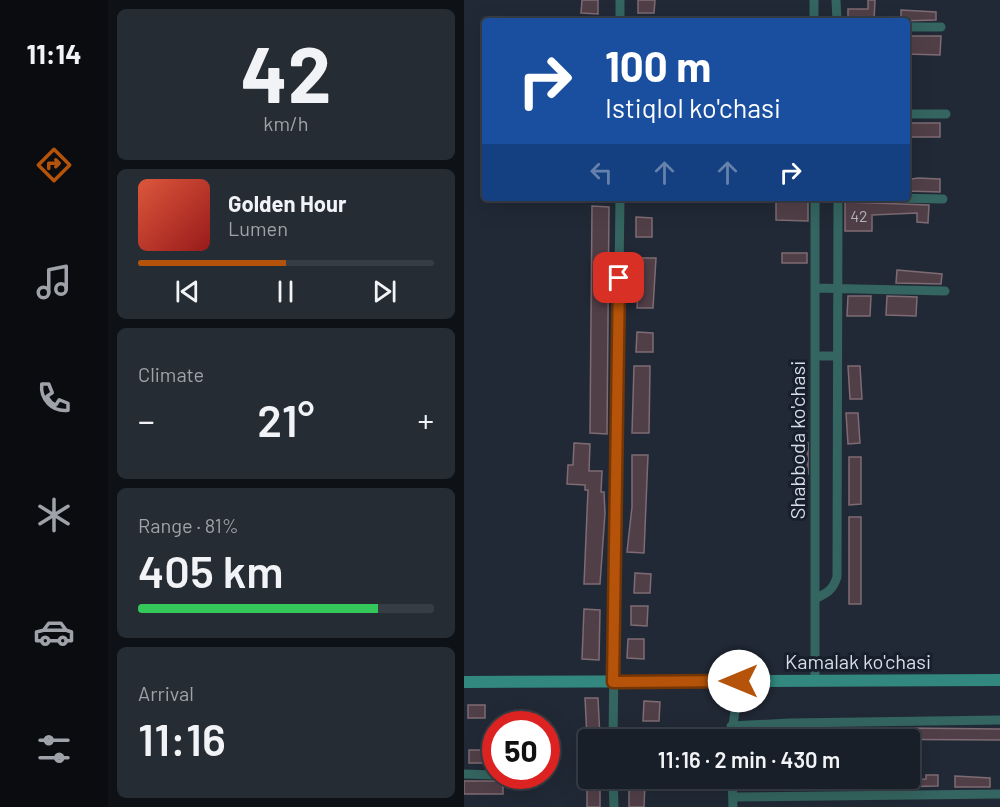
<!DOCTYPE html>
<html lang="en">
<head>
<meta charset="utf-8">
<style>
	body { margin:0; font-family:Barlow,sans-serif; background:#262c34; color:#f1f3f6; height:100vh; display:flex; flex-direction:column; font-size:22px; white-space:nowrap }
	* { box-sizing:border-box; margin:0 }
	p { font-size:20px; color:#9fa2a8 }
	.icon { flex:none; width:33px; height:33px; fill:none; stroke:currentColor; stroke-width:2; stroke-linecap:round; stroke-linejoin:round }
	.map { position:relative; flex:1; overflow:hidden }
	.details { display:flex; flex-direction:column; gap:9px; padding:9px; background:#0e1116; width:356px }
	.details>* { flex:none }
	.hud { position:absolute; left:18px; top:18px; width:428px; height:183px; border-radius:6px; box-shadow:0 6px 24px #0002,0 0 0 2px #373d45; background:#1a4fa0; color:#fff; overflow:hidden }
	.speed { position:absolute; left:18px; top:711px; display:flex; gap:12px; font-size:30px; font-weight:700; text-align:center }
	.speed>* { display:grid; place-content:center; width:78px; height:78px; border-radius:50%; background:#191f28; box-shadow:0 6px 24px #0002,0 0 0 2px #373d45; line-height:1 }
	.speed .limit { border:9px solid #d22; background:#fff; color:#111 }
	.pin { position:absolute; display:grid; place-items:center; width:51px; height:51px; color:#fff; margin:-26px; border-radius:12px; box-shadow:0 3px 9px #0006 }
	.me { position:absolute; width:66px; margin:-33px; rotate:270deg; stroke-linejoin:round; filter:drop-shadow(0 0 4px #0008) }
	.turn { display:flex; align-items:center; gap:21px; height:126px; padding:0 24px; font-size:27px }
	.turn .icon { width:78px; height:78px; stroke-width:2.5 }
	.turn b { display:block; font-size:42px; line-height:51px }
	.lanes { display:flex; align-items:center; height:57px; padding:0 24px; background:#0003; justify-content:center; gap:30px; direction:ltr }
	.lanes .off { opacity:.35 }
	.big { font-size:45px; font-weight:600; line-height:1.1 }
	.details .widget { flex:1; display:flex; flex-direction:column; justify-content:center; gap:9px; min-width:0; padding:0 21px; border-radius:9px; background:#262c34 }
	.details .dial { align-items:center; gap:0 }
	.dial b { font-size:78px; line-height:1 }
	.song { display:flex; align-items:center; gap:18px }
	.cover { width:72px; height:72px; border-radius:9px; background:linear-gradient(135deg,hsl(10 70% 55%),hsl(0 70% 35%)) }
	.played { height:6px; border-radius:3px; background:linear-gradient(90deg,#b45309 50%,#373d45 50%) }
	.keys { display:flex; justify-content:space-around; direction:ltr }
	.heat { display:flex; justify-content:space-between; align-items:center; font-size:33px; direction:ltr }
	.charge { height:9px; border-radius:4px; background:linear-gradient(90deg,#34c759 81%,#373d45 0) }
	.trip { position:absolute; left:114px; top:729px; width:342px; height:60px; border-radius:6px; background:#191f28; box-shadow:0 6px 24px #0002,0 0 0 2px #373d45; font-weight:600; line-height:60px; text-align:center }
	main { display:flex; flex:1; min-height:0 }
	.tab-bar { display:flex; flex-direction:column; width:108px; justify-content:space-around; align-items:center; background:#0a0c10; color:#9fa2a8 }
	.tab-bar .icon { width:42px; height:42px }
	.tab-bar .current { color:#b45309 }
	.tab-bar b { font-size:27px; color:#f1f3f6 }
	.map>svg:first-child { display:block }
	.building { fill:#513f47; stroke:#7e6b73; stroke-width:1.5 }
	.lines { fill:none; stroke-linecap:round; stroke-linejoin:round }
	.minor { stroke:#346560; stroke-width:9 }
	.secondary { stroke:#32877e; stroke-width:12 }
	.route-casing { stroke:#753606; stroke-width:15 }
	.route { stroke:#b45309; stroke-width:10 }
	.labels { text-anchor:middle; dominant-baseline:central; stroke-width:6; stroke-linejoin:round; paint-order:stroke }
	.number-label { font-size:16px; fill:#b6b6bf }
	.street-label { font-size:20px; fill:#d8dee7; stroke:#171f2c }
</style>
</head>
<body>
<main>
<nav class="tab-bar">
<b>11:14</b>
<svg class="icon current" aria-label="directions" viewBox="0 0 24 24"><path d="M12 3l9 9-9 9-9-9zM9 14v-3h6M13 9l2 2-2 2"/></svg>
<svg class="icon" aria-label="music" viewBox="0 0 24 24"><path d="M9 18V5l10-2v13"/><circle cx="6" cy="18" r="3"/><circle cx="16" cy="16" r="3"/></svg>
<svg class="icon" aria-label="phone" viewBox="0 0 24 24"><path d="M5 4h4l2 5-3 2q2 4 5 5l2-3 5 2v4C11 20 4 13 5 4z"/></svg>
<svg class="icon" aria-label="climate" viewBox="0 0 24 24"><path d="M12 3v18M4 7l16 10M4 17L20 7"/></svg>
<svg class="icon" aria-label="car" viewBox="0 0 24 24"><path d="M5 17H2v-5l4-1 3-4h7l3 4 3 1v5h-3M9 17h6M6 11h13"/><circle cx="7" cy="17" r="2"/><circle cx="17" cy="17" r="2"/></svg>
<svg class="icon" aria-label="filters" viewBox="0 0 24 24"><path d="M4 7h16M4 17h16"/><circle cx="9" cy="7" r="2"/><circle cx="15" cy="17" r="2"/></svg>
</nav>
<section class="details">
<div class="widget dial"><b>42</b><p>km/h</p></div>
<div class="widget">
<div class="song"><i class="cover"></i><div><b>Golden Hour</b><p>Lumen</p></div></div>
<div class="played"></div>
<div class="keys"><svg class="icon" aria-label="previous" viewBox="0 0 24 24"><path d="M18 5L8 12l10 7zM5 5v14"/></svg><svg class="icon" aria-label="pause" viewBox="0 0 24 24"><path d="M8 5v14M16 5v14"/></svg><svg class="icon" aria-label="next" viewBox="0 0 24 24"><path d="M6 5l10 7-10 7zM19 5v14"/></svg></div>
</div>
<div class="widget"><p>Climate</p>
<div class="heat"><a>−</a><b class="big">21°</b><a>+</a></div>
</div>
<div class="widget"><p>Range · 81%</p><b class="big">405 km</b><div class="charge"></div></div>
<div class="widget"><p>Arrival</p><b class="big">11:16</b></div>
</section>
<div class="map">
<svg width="537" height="807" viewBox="0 0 537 807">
	<rect width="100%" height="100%" fill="#212936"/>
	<!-- building -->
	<path class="building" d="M118,0H134V14L117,13Z
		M174,0H191L190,13H174Z
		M404,0H411L410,21H384V9H404Z
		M437,10L472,12V20L437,21Z
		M442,36H477L476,55L442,54Z
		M442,123H476V137H442Z
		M454,178L476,179V192L442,191V180Z
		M312,198H344V221L312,220Z
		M381,202L465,205L464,223L453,222V213L408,215V231H381Z
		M128,206L145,207L143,434L126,433Z
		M172,217L188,218V237H172Z
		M318,253H343V263H318Z
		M175,258H192L189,308H173Z
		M433,270L478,274L477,284L432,283Z
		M384,296H407L406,316H383Z
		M423,296L453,297L452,316L422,315Z
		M173,332L189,333V352H172Z
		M170,366H186L185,433H168Z
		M384,366H396L398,399H386Z
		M382,413H394L396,443L384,444Z
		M110,443L126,444L125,471H138L137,492H140L141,513L136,584H120L124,490H121V485L103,484L104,465H109Z
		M332,443H344V474H333Z
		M168,455H184L180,553L163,552L168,507Z
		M385,457H397V504L385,505Z
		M385,517H397V604H385Z
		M171,573L187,574L186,593H170Z
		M167,606H184L183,626L167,625Z
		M120,609L136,610L135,660L118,659Z
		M164,639H180V659L163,658Z
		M121,698H134L136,738H123Z
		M180,701L196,702L195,721H179Z
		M4,705H21V718H4Z
		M441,728L537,729V740L374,739V729Z
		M336,730V740H277L278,732Z
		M5,750H22V763H5Z
		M462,775H474V786L278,790V780L462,779Z
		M491,776L526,778V787H491Z
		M0,781H39V794H0Z
		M165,782L181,783L180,807H165Z
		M123,784H136V807H123Z"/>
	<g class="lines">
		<!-- minor -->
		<path class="minor" d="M350,0V21
			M372,0L373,21
			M156,21V0
			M442,27H477
			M442,114H482
			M351,198V681
			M431,198L479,199
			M351,288L481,291
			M351,356H372
			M351,599C363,593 369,590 373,577L374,198
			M267,726L326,723L537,720
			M149,740L156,198
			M267,740L275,681
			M0,774L32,775
			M149,778L150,807
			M268,778L269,807
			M269,797L537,794"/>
		<!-- secondary -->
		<path class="secondary" d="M0,682L537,680"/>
	</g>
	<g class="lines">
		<defs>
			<path id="route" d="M155,278L149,682L275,681"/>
		</defs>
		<!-- route casing -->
		<use href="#route" class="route-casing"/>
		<!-- route -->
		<use href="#route" class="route"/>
	</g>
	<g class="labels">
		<!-- number labels -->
		<g class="number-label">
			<text x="395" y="215">42</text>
		</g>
		<!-- street labels -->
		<g class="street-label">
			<text transform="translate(333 440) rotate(-90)">Shabboda ko'chasi</text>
			<text x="394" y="661">Kamalak ko'chasi</text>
		</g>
	</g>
</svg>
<div class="speed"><div class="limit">50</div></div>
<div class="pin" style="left:155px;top:278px;background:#d93025"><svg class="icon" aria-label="arrive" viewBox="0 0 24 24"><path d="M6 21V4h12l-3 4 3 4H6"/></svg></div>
<svg class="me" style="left:275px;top:681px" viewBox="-20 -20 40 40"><circle r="19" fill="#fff"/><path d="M0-13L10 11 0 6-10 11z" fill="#b45309"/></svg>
<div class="trip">11:16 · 2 min · 430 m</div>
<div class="hud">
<div class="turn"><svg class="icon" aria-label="right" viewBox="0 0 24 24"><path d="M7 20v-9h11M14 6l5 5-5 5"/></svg><div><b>100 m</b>Istiqlol ko'chasi</div></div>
<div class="lanes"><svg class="icon off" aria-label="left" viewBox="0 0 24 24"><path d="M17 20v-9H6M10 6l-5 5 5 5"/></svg><svg class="icon off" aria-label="ahead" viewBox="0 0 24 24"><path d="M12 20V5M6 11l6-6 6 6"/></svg><svg class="icon off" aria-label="ahead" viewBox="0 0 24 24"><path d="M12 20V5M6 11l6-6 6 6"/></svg><svg class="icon" aria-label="right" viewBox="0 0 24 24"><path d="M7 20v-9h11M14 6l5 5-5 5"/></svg></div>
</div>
</div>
</main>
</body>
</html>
